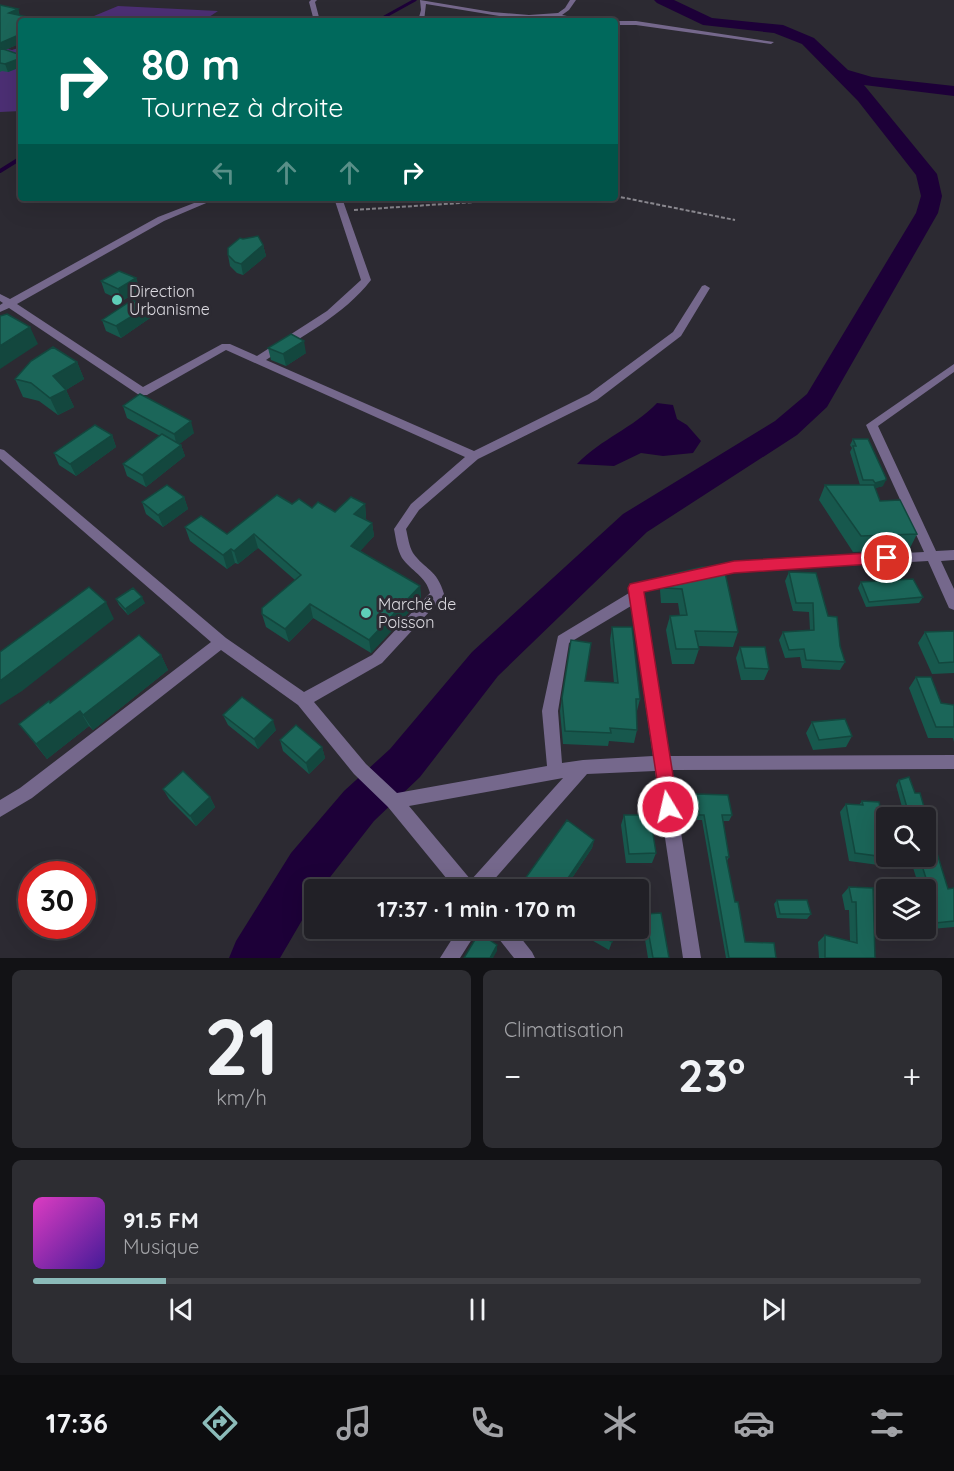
<!DOCTYPE html>
<html lang="fr">
<head>
<meta charset="utf-8">
<style>
	body { margin:0; font-family:Quicksand,sans-serif; background:#2d2d32; color:#f1f3f6; height:100vh; display:flex; flex-direction:column; font-size:22px; white-space:nowrap }
	* { box-sizing:border-box; margin:0 }
	p { font-size:20px; color:#a2a3a7 }
	.icon { flex:none; width:33px; height:33px; fill:none; stroke:currentColor; stroke-width:2; stroke-linecap:round; stroke-linejoin:round }
	.map { position:relative; height:958px; overflow:hidden }
	.panel { display:flex; flex-direction:column; gap:12px; padding:12px; background:#121215; flex:1 }
	.panel>* { flex:none }
	.banner { position:absolute; left:18px; top:18px; width:600px; height:183px; border-radius:6px; box-shadow:0 6px 24px #0002,0 0 0 2px #3e3e43; background:#00695c; color:#fff; overflow:hidden }
	.tools { position:absolute; left:876px; top:807px; display:grid; gap:12px }
	.tools a { display:grid; place-items:center; width:60px; height:60px; border-radius:6px; background:#212026; box-shadow:0 6px 24px #0002,0 0 0 2px #3e3e43; font-size:30px }
	.speed { position:absolute; left:18px; top:861px; display:flex; gap:12px; font-size:30px; font-weight:700; text-align:center }
	.speed>* { display:grid; place-content:center; width:78px; height:78px; border-radius:50%; background:#212026; box-shadow:0 6px 24px #0002,0 0 0 2px #3e3e43; line-height:1 }
	.speed .limit { border:9px solid #d22; background:#fff; color:#111 }
	.pin { position:absolute; display:grid; place-items:center; width:51px; height:51px; color:#fff; margin:-26px; border:3px solid #fff; border-radius:50%; box-shadow:0 2px 6px #0007 }
	.me { position:absolute; width:66px; margin:-33px; rotate:351deg; stroke-linejoin:round; filter:drop-shadow(0 0 4px #0008) }
	.turn { display:flex; align-items:center; gap:21px; height:126px; padding:0 24px; font-size:27px }
	.turn .icon { width:78px; height:78px; stroke-width:2.5 }
	.turn b { display:block; font-size:42px; line-height:51px }
	.lanes { display:flex; align-items:center; height:57px; padding:0 24px; background:#0003; justify-content:center; gap:30px; direction:ltr }
	.lanes .off { opacity:.35 }
	.big { font-size:45px; font-weight:800; line-height:1.1 }
	.panel .card { flex:1; display:flex; flex-direction:column; justify-content:center; gap:9px; min-width:0; padding:0 21px; border-radius:9px; background:#2d2d32 }
	.panel .dial { align-items:center; gap:0 }
	.dial b { font-size:78px; line-height:1 }
	.song { display:flex; align-items:center; gap:18px }
	.cover { width:72px; height:72px; border-radius:9px; background:linear-gradient(135deg,hsl(310 70% 55%),hsl(260 70% 35%)) }
	.played { height:6px; border-radius:3px; background:linear-gradient(90deg,#8bbbb9 15%,#3e3e43 15%) }
	.keys { display:flex; justify-content:space-around; direction:ltr }
	.heat { display:flex; justify-content:space-between; align-items:center; font-size:33px; direction:ltr }
	.panel .tiles { flex:1; display:grid; gap:12px; grid-template-columns:1fr 1fr }
	.card:last-child { grid-column:span 2 }
	.trip { position:absolute; left:304px; top:879px; width:345px; height:60px; border-radius:6px; background:#212026; box-shadow:0 6px 24px #0002,0 0 0 2px #3e3e43; font-weight:800; line-height:60px; text-align:center }
	.dock { display:flex; height:96px; justify-content:space-around; align-items:center; background:#0d0d0f; color:#a2a3a7 }
	.dock .icon { width:42px; height:42px }
	.dock .selected { color:#8bbbb9 }
	.dock b { font-size:27px; color:#f1f3f6 }
	.map>svg:first-child { display:block }
	.green { fill:#4c2f74 }
	.water { fill:#1d0038 }
	.lines { fill:none; stroke-linecap:round; stroke-linejoin:round }
	.stream-far1 { stroke:#1d0038; stroke-width:3 }
	.stream { stroke:#1d0038; stroke-width:4 }
	.river { fill:#1d0038; fill-rule:evenodd }
	.path { stroke:#8a888f; stroke-width:2; stroke-dasharray:4 2; stroke-linecap:butt }
	.minor { fill:#75688c; fill-rule:evenodd }
	.wall { fill:#17584d }
	.shaded-wall { fill:#13473e }
	.building { fill:#1b6659; stroke:#13473e; stroke-width:1.5 }
	.route { fill:#e11d48; stroke:#92132f; stroke-width:1.5 }
	.poi-dot { fill:#5eceb8; stroke:#2c2a32; stroke-width:2 }
	.labels { text-anchor:middle; dominant-baseline:central; stroke-width:6; stroke-linejoin:round; paint-order:stroke }
	.poi-label { font-size:16px; fill:#dcdae0; stroke:#2c2a32; text-anchor:start }
</style>
</head>
<body>
<div class="map">
<svg width="954" height="958" viewBox="0 0 954 958">
	<rect width="100%" height="100%" fill="#2c2a32"/>
	<!-- green -->
	<path class="green" d="M118,6L218,11L203,21H82Z
		M0,47L12,50L21,47V111L0,112Z"/>
	<!-- water -->
	<path class="water" d="M657,403L673,405L677,419L687,425L701,441L693,453L663,456L641,453L614,466L577,464C602,438 632,429 657,403Z"/>
	<g class="lines">
		<!-- stream-far1 -->
		<path class="stream-far1" d="M377,21L415,0"/>
		<!-- stream -->
		<path class="stream" d="M0,171L21,158"/>
		<!-- river -->
		<path class="river" d="M654,0H674L712,18L783,25L814,38L848,70L872,77L954,86V96L864,85L937,174L942,196L938,213L827,407L797,435L647,532L498,676L420,777L374,821L320,890H315V898L280,958H229L236,941L291,853L344,791L390,749L472,652L623,514L775,421L807,394L916,213L921,196L916,175L858,101L802,44L774,33L703,25L657,3Z"/>
		<!-- path -->
		<path class="path" d="M615,196L735,220
			M354,210L535,198"/>
		<!-- minor -->
		<path class="minor" d="M311,0H317L315,2L320,21H314L309,2Z
			M420,0L492,12L529,15L558,13L565,8L570,0H576L569,10L562,15L592,21L554,17L511,18L426,4L424,21H418L421,10Z
			M615,21H636L774,42L771,44L636,25H615Z
			M207,198H218L164,221L17,304L143,387L222,344H230L257,356L327,311L361,280L334,198H342L371,280C344,315 302,336 266,360L474,451L589,394L673,332L702,286L705,285L710,288L681,336L597,400L478,459L419,510L406,529C408,537 409,546 413,553C425,570 437,569 444,594L442,598L382,663L314,702L366,764L397,793L547,766L542,711L558,636L629,593L630,584L676,574L681,575L683,579L681,583L642,592L669,756L954,755V769L671,770L701,958H683L655,771L587,774L485,890H456L388,807L354,774L298,705L221,650L32,798L0,817V800L20,788L211,642L0,459V449L4,450L226,638L304,692L372,655L430,593C426,576 411,571 402,558C397,549 396,539 394,529L411,504L465,457L226,350L147,395H139L9,308L0,312V305L3,303L0,301V294L10,299L158,217ZM631,606L653,756L583,760L562,763L558,711L569,643ZM563,778L471,880L409,806Z
			M954,364V372L878,426L936,551L954,550V560L941,561L954,589V610L949,608L928,561L734,572L710,577L705,576L703,572L705,568L734,562L924,552L866,425Z
			M459,928H479L460,958H440Z
			M492,928H513L532,952L535,958H514L495,934Z"/>
	</g>
	<!-- wall -->
	<path class="wall" d="M0,5L18,9L21,21V43L5,50L21,55V67L8,72L2,71L0,72Z
		M263,245L266,256L243,275L237,273L230,266L228,255Z
		M136,278L140,290L122,301L105,293L101,281Z
		M147,307L150,318L121,338L106,331L102,320Z
		M268,348L306,353L286,366L271,360Z
		M77,362L84,379L66,390L74,407L58,415L39,401L23,397L15,379Z
		M123,406L194,433L179,444L181,445L185,456L146,487L127,476L123,464L160,436L127,418Z
		M112,435L116,447L76,476L59,465L54,453Z
		M853,439L883,486L875,488L880,501L917,534L909,550L853,552L819,500L825,485H860L850,452L852,448L850,445Z
		M184,497L188,509L163,527L146,514L142,502Z
		M292,504L335,512L365,504L366,518L365,519L372,523L374,536L360,551L420,586L421,599L371,653L313,618L289,642L266,627L262,614L295,580L258,548L238,564L235,563L227,569L190,541L185,527L227,534Z
		M702,567L738,632L733,647L698,646L699,649L694,664H672L666,630L670,616H680L678,603H661L660,590L663,576Z
		M789,572L828,616L840,646L845,662L840,670L802,668L800,657L785,658L779,640L783,632L810,630L809,612L793,611L785,581Z
		M861,582L923,597L919,603L866,607L858,588Z
		M116,599L145,603L128,615L119,605Z
		M612,627L640,699L637,711V730L634,743L609,741L608,746L563,744L560,711L571,640L585,681L614,683L610,640Z
		M954,631V673L932,674L918,643L925,632Z
		M740,647L769,669L764,680H741L736,658Z
		M161,655L168,670L93,730L89,726L47,759L19,724L50,703Z
		M916,677L941,703L954,705V742L953,738H928L909,688Z
		M223,715L276,730L258,749L228,725Z
		M812,722L852,736L846,747L813,750L806,733Z
		M280,740L322,747L325,758L309,774L283,751Z
		M899,780L915,793L924,807L921,810L923,818H905L896,785Z
		M163,789L210,797L215,807L196,826L169,799Z
		M696,794L732,815L729,821H723L729,857L727,861L735,902L745,942L776,958H726L702,820H697L694,800Z
		M862,801L893,858L886,866L849,861L840,812L846,804L859,805Z
		M624,815L656,853L652,863H626L621,825Z
		M926,823L935,849L933,850L948,889L954,888V927L908,931L901,938H883L873,905L875,958H819L818,942L825,935L850,941L849,910H845L842,895L849,887L873,902L879,895L886,894V928H926V890H920L910,858L911,856H926Z
		M594,840L592,848L564,890H517Z
		M777,900L811,914L807,919L777,918L774,904Z
		M645,914L669,958H648L642,921Z
		M591,928H617L609,950L588,938Z"/>
	<!-- shaded-wall -->
	<path class="shaded-wall" d="M18,9L20,17L9,13Z
		M21,34V43L0,52V43Z
		M21,58V67L8,72L5,64Z
		M263,245L266,256L243,275L241,264Z
		M136,278L140,290L122,301L118,289Z
		M147,307L150,318L121,338L116,326Z
		M30,327L38,344L0,369V346Z
		M304,341L306,353L286,366L283,354Z
		M77,362L84,379L66,390L74,407L58,415L50,398L53,376Z
		M191,421L194,433L177,446L174,434Z
		M112,435L116,447L76,476L70,464Z
		M181,445L185,456L146,487L142,475Z
		M886,480L883,486L872,489L875,483Z
		M184,497L188,509L163,527L158,515Z
		M365,504L366,518L356,528L354,514Z
		M372,523L374,536L353,559L351,546Z
		M254,534L258,548L238,564L234,551Z
		M231,549L235,563L227,569L223,555Z
		M420,586L421,599L371,653L369,640Z
		M142,597L145,603L128,615L125,609Z
		M106,602L114,619L22,691L0,705V681Z
		M310,604L313,618L289,642L285,629Z
		M161,655L168,670L93,730L83,715Z
		M80,711L89,726L47,759L36,744Z
		M273,720L276,730L258,749L254,739Z
		M322,747L325,758L309,774L306,763Z
		M210,797L215,807L196,826L190,816Z
		M594,840L592,848L564,890H561L562,887Z
		M497,945V951L493,958H490Z"/>
	<!-- building -->
	<path class="building" d="M0,5L18,9L9,13L46,21H21V34L0,43Z
		M0,48L21,55V58L5,64L0,63Z
		M258,236L263,245L241,264L235,262L228,255V248L240,238L243,239Z
		M119,271L136,278L118,289L101,281Z
		M132,300L147,307L116,326L102,320Z
		M7,314L30,327L0,346V316Z
		M291,334L304,341L283,354L268,348Z
		M53,347L77,362L53,376L66,390L50,398L31,383L15,379L31,361Z
		M140,394L191,421L174,434L123,406Z
		M95,425L112,435L70,464L54,453Z
		M162,434L181,445L142,475L123,464Z
		M853,439H868L886,478V480L875,483L873,480H863L853,446H856Z
		M167,485L184,497L158,515L142,502Z
		M825,485H874L880,501L900,500L917,534L861,536Z
		M277,495L292,504L299,499L312,508L318,502L335,512L351,497L365,504L354,514L372,523L351,546L420,586L369,640L310,604L285,629L262,614V608L301,575L254,534L234,551L231,549L223,555L185,527L201,516L227,534Z
		M702,567L724,568L738,632L695,631L699,649H676L670,616L687,615L682,589L665,588L663,576Z
		M789,572L816,573L828,616L837,617L840,646L845,662L806,660L804,649L789,650L783,632L814,630L813,603H796Z
		M913,579L923,597L869,602L861,582Z
		M89,587L106,602L0,681V652Z
		M133,588L142,597L125,609L116,599Z
		M612,627H632L640,699H636L637,730L610,728L611,733L565,731L562,698L571,640L591,643L585,681L618,683Z
		M954,631V662L939,663L925,632Z
		M139,635L161,655L83,715L80,711L36,744L19,724L49,701L50,703Z
		M740,647H765L769,669L745,668Z
		M916,677H931L941,703L954,705V727H936Z
		M242,697L273,720L254,739L223,715Z
		M845,719L852,736L819,740L812,722Z
		M296,725L322,747L306,763L280,740Z
		M183,771L210,797L190,816L163,789Z
		M909,777L915,793H920L924,807H920L923,818H910L899,780Z
		M696,794L728,795L732,815H722L729,857H726L735,902H738L745,942L774,943L776,958H729L704,815H699Z
		M862,801L879,802L886,832V856H892L893,858L855,853L846,804L863,805Z
		M624,815H650L656,853L629,854Z
		M567,820L594,840L562,887L558,883L553,890H517Z
		M926,823L935,849H926Z
		M926,850H936L948,889L954,888V921L926,924V891H930L919,856H926Z
		M610,881L626,890H606Z
		M849,887L873,888L875,958H825V935L857,943L856,902H852Z
		M886,894V919L879,895Z
		M777,900H807L811,914H780Z
		M661,913L669,958H653L645,914Z
		M591,928H617L612,942L590,930Z
		M889,928H907L908,931H890Z
		M479,933L497,945L490,958H464Z"/>
	<!-- route -->
	<path class="route" d="M887,552L892,553L895,558L892,562L887,563L734,573L644,592L678,807L675,813L668,816L662,813L628,588L630,584L734,561Z"/>
	<!-- markers -->
	<g class="poi-dot">
		<circle cx="117" cy="300" r="6"/>
		<circle cx="366" cy="613" r="6"/>
	</g>
	<g class="labels">
		<!-- poi labels -->
		<g class="poi-label">
			<text x="129" y="291">Direction<tspan x="129" dy="18">Urbanisme</tspan></text>
			<text x="378" y="604">Marché de<tspan x="378" dy="18">Poisson</tspan></text>
		</g>
	</g>
</svg>
<div class="tools">
<a><svg class="icon" aria-label="search" viewBox="0 0 24 24"><circle cx="10" cy="10" r="6"/><path d="M15 15l6 6"/></svg></a>
<a><svg class="icon" aria-label="layers" viewBox="0 0 24 24"><path d="M12 4l9 5-9 5-9-5zM3 14l9 5 9-5"/></svg></a>
</div>
<div class="speed"><div class="limit">30</div></div>
<div class="pin" style="left:887px;top:558px;background:#d93025"><svg class="icon" aria-label="arrive" viewBox="0 0 24 24"><path d="M6 21V4h12l-3 4 3 4H6"/></svg></div>
<svg class="me" style="left:668px;top:807px" viewBox="-20 -20 40 40"><circle r="17" fill="#e11d48" stroke="#fff" stroke-width="3"/><path d="M0-11L8 9 0 5-8 9z" fill="#fff"/></svg>
<div class="trip">17:37 · 1 min · 170 m</div>
<div class="banner">
<div class="turn"><svg class="icon" aria-label="right" viewBox="0 0 24 24"><path d="M7 20v-9h11M14 6l5 5-5 5"/></svg><div><b>80 m</b>Tournez à droite</div></div>
<div class="lanes"><svg class="icon off" aria-label="left" viewBox="0 0 24 24"><path d="M17 20v-9H6M10 6l-5 5 5 5"/></svg><svg class="icon off" aria-label="ahead" viewBox="0 0 24 24"><path d="M12 20V5M6 11l6-6 6 6"/></svg><svg class="icon off" aria-label="ahead" viewBox="0 0 24 24"><path d="M12 20V5M6 11l6-6 6 6"/></svg><svg class="icon" aria-label="right" viewBox="0 0 24 24"><path d="M7 20v-9h11M14 6l5 5-5 5"/></svg></div>
</div>
</div>
<section class="panel">
<div class="tiles">
<div class="card dial"><b>21</b><p>km/h</p></div>
<div class="card"><p>Climatisation</p>
<div class="heat"><a>−</a><b class="big">23°</b><a>+</a></div>
</div>
<div class="card">
<div class="song"><i class="cover"></i><div><b>91.5 FM</b><p>Musique</p></div></div>
<div class="played"></div>
<div class="keys"><svg class="icon" aria-label="previous" viewBox="0 0 24 24"><path d="M18 5L8 12l10 7zM5 5v14"/></svg><svg class="icon" aria-label="pause" viewBox="0 0 24 24"><path d="M8 5v14M16 5v14"/></svg><svg class="icon" aria-label="next" viewBox="0 0 24 24"><path d="M6 5l10 7-10 7zM19 5v14"/></svg></div>
</div>
</div>
</section>
<nav class="dock">
<b>17:36</b>
<svg class="icon selected" aria-label="directions" viewBox="0 0 24 24"><path d="M12 3l9 9-9 9-9-9zM9 14v-3h6M13 9l2 2-2 2"/></svg>
<svg class="icon" aria-label="music" viewBox="0 0 24 24"><path d="M9 18V5l10-2v13"/><circle cx="6" cy="18" r="3"/><circle cx="16" cy="16" r="3"/></svg>
<svg class="icon" aria-label="phone" viewBox="0 0 24 24"><path d="M5 4h4l2 5-3 2q2 4 5 5l2-3 5 2v4C11 20 4 13 5 4z"/></svg>
<svg class="icon" aria-label="climate" viewBox="0 0 24 24"><path d="M12 3v18M4 7l16 10M4 17L20 7"/></svg>
<svg class="icon" aria-label="car" viewBox="0 0 24 24"><path d="M5 17H2v-5l4-1 3-4h7l3 4 3 1v5h-3M9 17h6M6 11h13"/><circle cx="7" cy="17" r="2"/><circle cx="17" cy="17" r="2"/></svg>
<svg class="icon" aria-label="filters" viewBox="0 0 24 24"><path d="M4 7h16M4 17h16"/><circle cx="9" cy="7" r="2"/><circle cx="15" cy="17" r="2"/></svg>
</nav>
</body>
</html>
